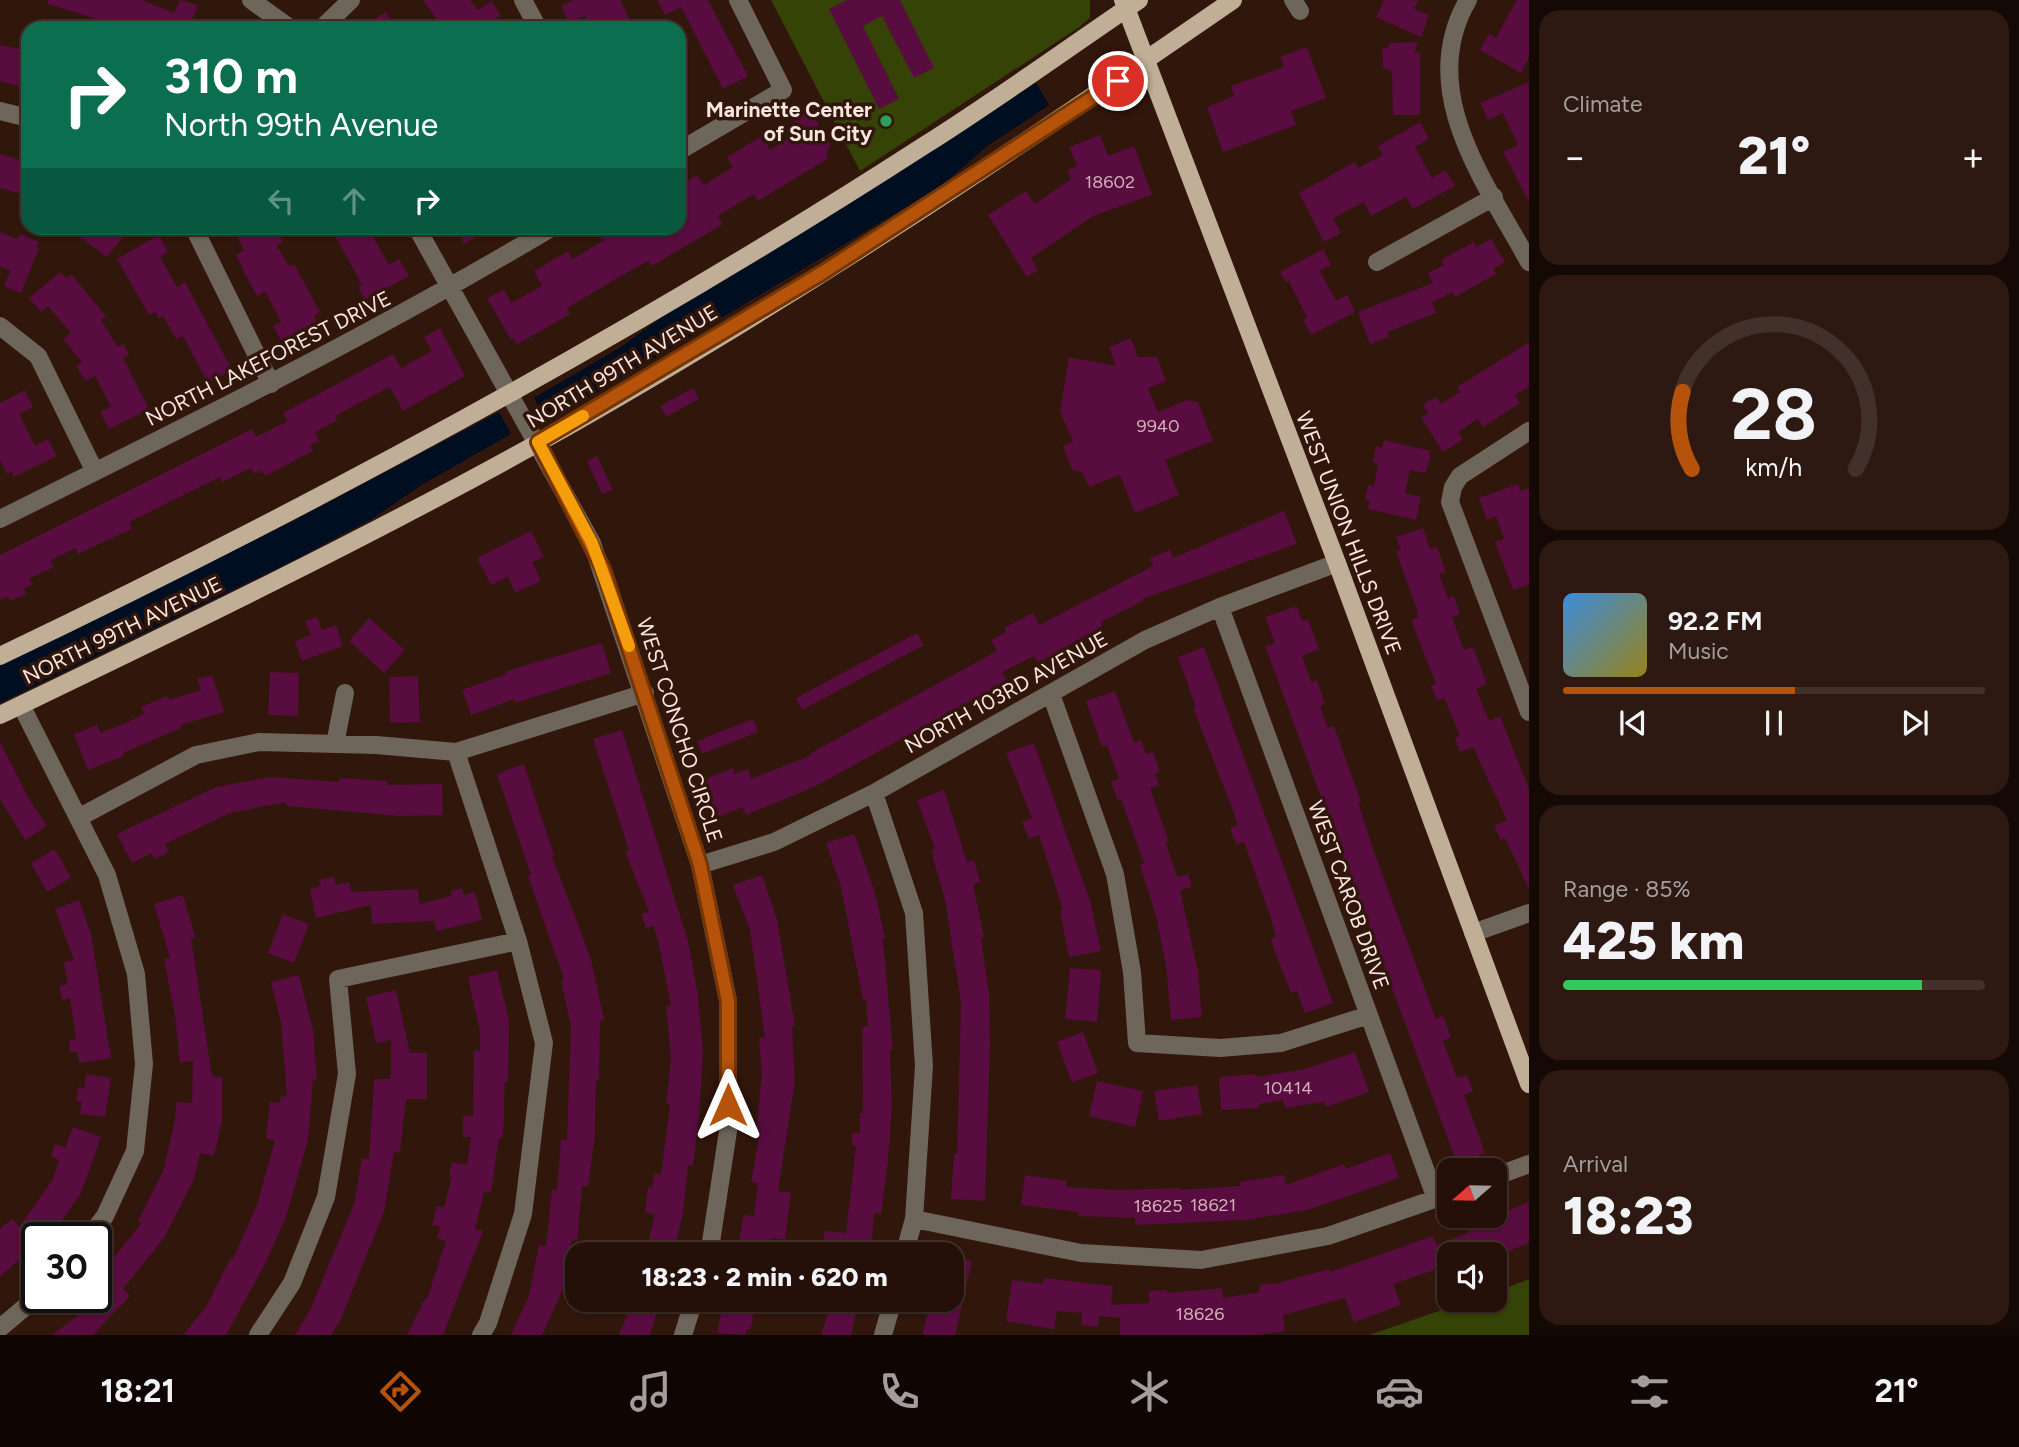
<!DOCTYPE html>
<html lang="en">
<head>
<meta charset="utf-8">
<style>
	body { margin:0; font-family:Figtree,sans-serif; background:#2d1912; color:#f1f3f6; height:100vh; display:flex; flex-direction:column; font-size:26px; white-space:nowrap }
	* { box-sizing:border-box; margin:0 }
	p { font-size:23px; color:#a39d9c }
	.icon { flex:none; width:38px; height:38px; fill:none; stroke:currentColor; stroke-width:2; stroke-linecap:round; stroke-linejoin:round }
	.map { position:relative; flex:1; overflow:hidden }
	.drawer { display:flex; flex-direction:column; gap:10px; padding:10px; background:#140905; width:490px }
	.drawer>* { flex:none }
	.top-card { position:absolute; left:21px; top:21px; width:665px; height:214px; border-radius:21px; box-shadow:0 2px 5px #0004,0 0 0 2px #42302a; background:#0b6e4f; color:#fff; overflow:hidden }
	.needle { width:46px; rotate:250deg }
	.controls { position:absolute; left:1437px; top:1158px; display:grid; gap:14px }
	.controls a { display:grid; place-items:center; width:70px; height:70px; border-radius:14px; background:#251009; box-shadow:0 2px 5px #0004,0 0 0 2px #42302a; font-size:35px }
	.speed { position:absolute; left:21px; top:1222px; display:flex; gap:14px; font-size:35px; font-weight:700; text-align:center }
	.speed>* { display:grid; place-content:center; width:91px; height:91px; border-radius:50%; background:#251009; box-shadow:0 2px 5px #0004,0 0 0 2px #42302a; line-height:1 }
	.speed .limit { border:4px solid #111; border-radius:10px; background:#fff; color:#111 }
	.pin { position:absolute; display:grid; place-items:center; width:60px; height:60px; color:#fff; margin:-30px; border:4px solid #fff; border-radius:50%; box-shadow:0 2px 7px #0007 }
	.me { position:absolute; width:77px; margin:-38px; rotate:0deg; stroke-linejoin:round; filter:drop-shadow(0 0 5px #0008) }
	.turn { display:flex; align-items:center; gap:24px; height:147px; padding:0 28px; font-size:32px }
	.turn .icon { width:91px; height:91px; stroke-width:2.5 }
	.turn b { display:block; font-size:49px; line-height:60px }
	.lanes { display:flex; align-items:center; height:66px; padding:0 28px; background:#0003; justify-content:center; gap:35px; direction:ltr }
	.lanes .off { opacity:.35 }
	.big { font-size:52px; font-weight:800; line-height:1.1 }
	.drawer .card { flex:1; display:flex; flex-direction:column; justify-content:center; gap:10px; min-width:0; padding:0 24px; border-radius:21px; background:#2d1912 }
	.drawer .dial { align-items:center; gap:0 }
	.dial svg { height:182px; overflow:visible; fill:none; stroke:#42302a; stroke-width:7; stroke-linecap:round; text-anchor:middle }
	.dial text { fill:#f1f3f6; stroke:none }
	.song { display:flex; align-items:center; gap:21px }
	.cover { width:84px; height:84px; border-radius:10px; background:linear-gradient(135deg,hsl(210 70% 55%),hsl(50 70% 35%)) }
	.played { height:7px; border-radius:4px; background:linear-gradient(90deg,#b45309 55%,#42302a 55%) }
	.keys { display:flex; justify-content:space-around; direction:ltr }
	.heat { display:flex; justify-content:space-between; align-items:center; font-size:38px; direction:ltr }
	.charge { height:10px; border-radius:5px; background:linear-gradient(90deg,#34c759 85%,#42302a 0) }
	.trip { position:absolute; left:565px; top:1242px; width:399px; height:70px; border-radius:21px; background:#251009; box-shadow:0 2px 5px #0004,0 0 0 2px #42302a; font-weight:800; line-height:70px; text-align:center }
	.tab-bar { display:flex; height:112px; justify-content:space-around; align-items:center; background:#0f0604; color:#a39d9c }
	.tab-bar .icon { width:49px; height:49px }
	.tab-bar .current { color:#b45309 }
	.tab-bar b { font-size:32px; color:#f1f3f6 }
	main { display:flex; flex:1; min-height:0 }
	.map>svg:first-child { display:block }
	.green { fill:#354306 }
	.water { fill:#000e22 }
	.building { fill:#580c3f }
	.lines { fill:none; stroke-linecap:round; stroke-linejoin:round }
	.minor { stroke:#6e665a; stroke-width:18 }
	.major { stroke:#c0ae96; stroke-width:18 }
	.route-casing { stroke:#753606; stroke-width:18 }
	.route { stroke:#b45309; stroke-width:12 }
	.slow { stroke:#f59e0b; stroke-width:12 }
	.leisure-dot { fill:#2e9e5b; stroke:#31160c; stroke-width:2.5 }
	.labels { text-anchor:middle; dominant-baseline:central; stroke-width:7; stroke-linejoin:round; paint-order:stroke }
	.number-label { font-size:18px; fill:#d2b0b7 }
	.poi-label { font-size:21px; font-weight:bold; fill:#fae6df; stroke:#31160c; text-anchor:end }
	.street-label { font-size:21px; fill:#fae6df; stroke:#31160c }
</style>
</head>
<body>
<main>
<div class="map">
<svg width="1529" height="1335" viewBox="0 0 1529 1335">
	<rect width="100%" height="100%" fill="#31160c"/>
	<!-- green -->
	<path class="green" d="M771,0H1090V18L1078,28L860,171Z
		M1529,1279V1335H1369L1471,1300H1494L1495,1292Z"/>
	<!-- water -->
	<path class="water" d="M1036,83L1049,105L986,147L941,186L548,422L534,398L621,347L669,312Z
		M499,412L511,434L423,484L372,519L290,562L0,703V665L287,524Z"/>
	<!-- building -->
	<path class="building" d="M48,0H142L174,13L180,0L198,5L189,28H126L48,4Z
		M423,0H470L478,10L491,1L501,15L483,28H443Z
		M574,0H620L634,28H591L585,16L569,23L561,6Z
		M657,0H708L748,76L723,89L681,7L665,15Z
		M847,0H900L934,68L914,78L882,16L863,26L899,99L879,109L829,9Z
		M1384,0H1418L1414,9L1429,15L1421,37L1376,17Z
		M1517,0H1529V57L1521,73L1480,50L1489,33L1496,38Z
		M386,12L396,28H361Z
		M1418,42L1414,53L1420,52V115H1393L1392,71L1383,68L1382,48H1389V43Z
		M0,45L28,51V89L0,81Z
		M1307,47L1326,98L1291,111L1296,125L1223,152L1207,107L1234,96L1231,86L1284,67L1280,57Z
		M1529,82V202L1503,152L1518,145L1503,113L1488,120L1480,103Z
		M808,107L831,145L826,153L829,158L758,201L754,194L718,216L723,224L652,266L648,261L616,279L567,308L570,314L532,336L516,344L513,338L511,340L487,298L504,289L511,303L542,286L534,271L568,251L573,259L603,241L598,234L609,228H679V186L697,175L704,185L733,167L727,157L762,136L770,150L800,131L791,117Z
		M1420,122L1429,139L1415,147L1432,178L1446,170L1455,186L1413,209L1406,197L1371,216L1364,202L1333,218L1341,233L1324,242L1299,193L1355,162L1358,168L1383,155L1378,146Z
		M1100,135L1108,156L1134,146L1152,195L1093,216L1031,258L1038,270L1027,277L988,215L1026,191L1035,204L1071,179L1067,170L1077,166L1069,147Z
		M0,154L28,162V196L0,188Z
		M68,228H130L107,257Z
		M232,228H275L283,242L277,246L289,266L294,264L320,312L314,316L318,324L282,343L273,326L281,322L265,291L257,296L244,272L236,255L244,250Z
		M331,228H368L389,265L399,259L409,276L365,300L358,287L362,285Z
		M455,228H492L464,244Z
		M0,232L17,239L20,234L39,242L36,247L39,248L21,293L4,286L10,271L0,266Z
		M159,235L168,252L160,257L177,287L185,282L232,370L208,383L183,336L176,339L163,316L159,319L155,312L149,315L117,259Z
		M1491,239L1505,262L1493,269L1496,274L1455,297L1452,292L1432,303L1436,313L1387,332L1389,337L1370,344L1358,312L1433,283L1428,273L1444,265L1441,260L1474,242L1476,247Z
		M1323,249L1331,265L1320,271L1336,301L1347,295L1355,312L1311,335L1303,320L1307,318L1289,281L1286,283L1280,272Z
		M60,272L66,278L71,274L106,316L101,320L118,347L124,344L129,355L123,358L149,409L109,429L100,412L111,407L95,376L85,381L76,365L82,362L63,339L71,333L48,306L41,312L29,298Z
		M440,328L465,376L403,411L390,387L335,416L338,420L315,432L319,441L310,445L313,451L265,476L262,470L255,474L251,468L222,482L220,477L129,522L132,529L112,538L78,554L76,548L51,560L54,567L29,579L32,585L24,588L26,594L10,601L8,596L0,600V555L252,429L256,437L288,421L283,413L393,354L401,368L432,351L424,337Z
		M1131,338L1138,357H1157L1166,381L1148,388L1158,412L1187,400L1198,402L1213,441L1165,460L1179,495L1135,513L1120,475L1089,487L1082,472L1072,470L1063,446L1073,442L1060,411L1069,357L1116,366L1109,347Z
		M1529,342V387L1515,395L1520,403L1483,427L1478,419L1458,432L1463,440L1443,452L1421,418L1428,413L1423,405L1436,397L1441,404L1460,392L1457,387Z
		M693,388L699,399L666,417L660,406Z
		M25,390L33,407L19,414L35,446L48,439L57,456L14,477L12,472L7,474L0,460V403Z
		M1384,440L1431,451L1426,473L1410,470L1405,493L1421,497L1416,520L1368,509L1370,501L1365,499L1368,485L1374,486L1378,464L1373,462L1376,446L1382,448Z
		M597,456L613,490L602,494L587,461Z
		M1518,484L1520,491L1529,488V584L1513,590L1495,542L1504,539L1496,516L1487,520L1479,498Z
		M1284,511L1297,544L1142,599L1143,601L1101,622L1102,626L1054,654L1038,663L1034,656L1002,672L1007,681L814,787L746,815L743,807L715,818L700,781L733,768L735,774L748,769L751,779L812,755L811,753L997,651L991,640L1006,632L1004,628L1033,613L1039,625L1153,566L1150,558L1170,550L1173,558Z
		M1423,528L1430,549L1437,547L1446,572L1439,574L1448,598L1454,596L1460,614L1452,617L1464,650L1473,647L1487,684L1476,689L1489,721L1500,716L1529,789V889L1505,838L1501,840L1494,826L1507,820L1473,747L1460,752L1455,738L1460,736L1444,698L1437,701L1431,686L1436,684L1411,620L1418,617L1417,610L1396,551L1401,550L1396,537Z
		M531,531L544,557L532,562L541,581L515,593L508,577L491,585L477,558Z
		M1297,606L1302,621L1308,619L1319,649L1302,656L1311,682L1317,680L1325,704L1320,706L1328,728L1334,726L1361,802H1358L1374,852L1436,1019L1443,1016L1451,1037L1443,1041L1457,1078L1467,1075L1473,1091L1464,1095L1485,1153L1457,1163L1265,646L1275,643L1265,617Z
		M317,617L322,630L336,625L343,646L302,661L295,641L311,635L305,621Z
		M369,618L405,650L384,673L349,641Z
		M917,633L924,645L802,710L796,698Z
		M602,643L611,673L515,703L514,699L471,715L462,690L507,674L506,671Z
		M1204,647L1333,1003L1305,1013L1297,991L1291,993L1274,950L1271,939L1276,937L1270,915L1244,842L1236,844L1230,828L1237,825L1234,813L1193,708L1196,707L1178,657Z
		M270,672L299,673L298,716L268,715Z
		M212,675L224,712L180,725L181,728L123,753L124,756L88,770L74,734L97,725L100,733L126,723L144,714L141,707L167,696L169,700L201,690L197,679Z
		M418,676L420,722L390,723L389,677Z
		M1115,691L1134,743L1141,740L1146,754L1153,752L1160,772L1155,774L1159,785L1150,788L1169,842L1166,843L1177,877L1188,874L1192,887L1180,890L1198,972L1202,1017L1171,1020L1166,966L1157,920L1140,865L1144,863L1121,799L1118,800L1111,782L1119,779L1107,745L1102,747L1086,701Z
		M753,719L758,732L702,754L697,741Z
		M622,730L688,941L698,995L703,1054L699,1118L693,1166L688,1165L683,1213L673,1255H645L655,1214L645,1213L648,1187L652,1188L654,1174H661L670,1104H666L671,1058L666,1006H671L658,940L653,926L646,928L641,914L649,912L625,851L629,850L593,739Z
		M0,742L29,799L47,826L25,840L0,799Z
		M1034,743L1091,904L1101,951L1069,957L1060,911L1063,910L1048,863L1039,835L1029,839L1022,822L1032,818L1006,753Z
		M524,764L554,855L552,856L591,959L604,1020L600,1021L599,1081L596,1080L595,1134L588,1187L582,1186L577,1241L572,1240L563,1289L542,1335H511L529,1295L539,1245L546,1246L552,1190H557L561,1139L567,1140L571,1027L561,980L564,979L528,876L531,875L497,774Z
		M271,777L339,782L340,778L388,781L387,785L442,784L443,815L400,816L286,806V802L230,813L165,844L169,852L154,859L152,853L132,863L117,834L216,787Z
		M944,790L967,862L974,860L980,882L973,884L984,937L981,938L989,994L990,1042L985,1201L951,1199L954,1154H957L961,1002L945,900L931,850L935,849L917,800Z
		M854,834L875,892L885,938L883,939L893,1050H890L892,1106L888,1161L881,1214L874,1213L871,1255H842V1247L823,1246L824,1231L846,1233L856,1146L852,1145V1133H860V1113H863L862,1027L868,1026L866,999L863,1000L841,887L826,843Z
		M55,849L71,878L47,892L31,863Z
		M762,875L777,920L795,1026L792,1027L795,1081L778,1191L791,1192L785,1240L771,1238L768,1255H736L744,1215L754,1216L758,1183L751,1182L760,1132H756L762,1074L759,1038L765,1037L750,930L733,885Z
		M334,877L336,885L349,882L351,892L418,889L419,904L452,896L450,891L462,888L464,895L475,892L482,920L437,931L434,921L372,924L371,905L316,918L310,889L321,886L319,880Z
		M183,895L195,937L191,938L212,1076L222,1077V1121L214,1156L200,1153L194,1179L164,1238L123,1289L130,1296L93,1335H52L80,1314L75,1309L86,1297H96V1286L113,1268L108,1264L142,1223L138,1221L164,1169L175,1119L176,1102L192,1103L193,1061L180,1063L175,1015L164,959L170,958L154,904Z
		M79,900L91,934L111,1058L79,1063L77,1052H70L69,1040L76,1039L70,998L62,1000L59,986L68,984L64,962L74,960L55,909Z
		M283,914L309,924L294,963L268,953Z
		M1070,968L1101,970L1097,1022L1065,1019Z
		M497,970L509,1020L508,1082H505L503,1138H499L491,1193L484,1192L475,1229L483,1231L443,1335H407L425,1298L427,1299L446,1241L437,1238L440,1227L432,1225L437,1206L444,1207L452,1177H449L451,1162L467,1165L471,1137H463V1116H473L474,1050L480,1051V1032L468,977Z
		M299,975L313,1030L317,1080H313L308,1140L286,1217L266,1262L226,1335H183L206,1307L231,1257L233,1259L257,1205L275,1140L266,1139L270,1102L280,1103L281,1096L287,1097L281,1023L271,982Z
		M396,990L410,1053H427V1099H406L400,1153L394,1152L384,1212L340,1321L331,1335H295L310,1310L354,1204L362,1158L369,1159L374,1079H391V1040L376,1043L366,997Z
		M1083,1032L1098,1073L1072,1082L1057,1042Z
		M1355,1052L1369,1092L1326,1107L1324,1102L1285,1108L1283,1100L1259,1104V1108L1221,1110L1219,1077L1256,1074L1257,1077L1305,1069Z
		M86,1074L111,1078L105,1117L80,1114L82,1102L76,1101L78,1087L84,1088Z
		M1097,1081L1143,1091L1135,1127L1089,1116Z
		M1197,1085L1202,1114L1159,1121L1154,1091Z
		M73,1127L101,1137L81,1193L50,1237L37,1227V1253L24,1265L19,1260L0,1277V1229L12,1219L19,1227L53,1179L59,1160L51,1156L55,1144L65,1148Z
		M1390,1153L1399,1178L1308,1210L1245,1220L1135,1225V1218L1078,1216V1212L1021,1205L1025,1175L1067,1181L1066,1187L1120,1190L1180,1188V1190L1240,1186V1182L1284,1175L1286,1185L1344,1164L1346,1169Z
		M1529,1202V1243L1498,1255H1449V1265L1393,1284L1401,1305L1354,1322L1345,1298L1283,1315L1285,1331L1257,1335H1120V1318L1099,1316L1098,1327L1081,1325L1082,1313L1057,1311L1054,1329L1006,1321L1012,1280L1043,1284L1044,1278L1113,1286L1111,1305L1149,1303V1291L1167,1290V1293L1222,1288L1223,1298L1260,1292L1259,1285L1278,1283L1329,1269L1330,1272L1433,1236L1437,1245L1468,1233L1465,1224L1494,1216Z
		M952,1257L972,1261L955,1335H922L931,1300H952Z
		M626,1300H661L650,1335H619L627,1315L622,1313Z
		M724,1300H757L750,1330L747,1329L745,1335L717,1333Z
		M832,1300H859L851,1335H821Z"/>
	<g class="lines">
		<!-- minor -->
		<path class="minor" d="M251,0L290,28
			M523,0L538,28
			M1293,0L1300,11
			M1468,0C1415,91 1486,183 1529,262
			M322,28L351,0
			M0,111L28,118
			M679,151L783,90L738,0
			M194,228L271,384
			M417,228L592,543L700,865L728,1001V1131L709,1255
			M1377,262L1494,197
			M0,326L38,356L95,472
			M1529,431L1460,476L1453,487L1450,502L1529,712
			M0,519C187,426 372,335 551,228
			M1220,607L1436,1199
			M1051,694L1115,874L1132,972L1137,1043L1220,1048L1281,1043L1369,1015
			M21,705L107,875L136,974L144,1064L135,1151L105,1216L89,1237
			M335,744L345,693
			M456,752L518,941L544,1043L523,1214L488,1323L481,1335
			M874,793L914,913L924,1066L914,1219L904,1255
			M78,818L196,755L259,742L376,745L456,752L645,693
			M700,865L774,842L874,793L1145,640L1220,607L1337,563
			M1473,933L1529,913
			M1494,1177L1529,1164
			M914,1219L1081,1253L1201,1260L1328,1236L1449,1194
			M0,1328L37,1297
			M258,1335L292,1283L326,1197L347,1074L338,979L518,941
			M683,1335L694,1300
			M883,1335L893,1300"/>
		<!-- major -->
		<path class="major" d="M1123,0L1337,563L1529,1084
			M0,656C318,504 629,336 925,145C998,99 1068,48 1139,0
			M0,715C181,628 363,540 538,443C778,309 1007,156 1233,0"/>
	</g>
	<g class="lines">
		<defs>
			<path id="route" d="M728,1105V1001L700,865L603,569L538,442L822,273L1118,81"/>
		</defs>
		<!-- route casing -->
		<use href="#route" class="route-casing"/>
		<!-- route -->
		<use href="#route" class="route"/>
		<!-- slow -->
		<path class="slow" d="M583,416L538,442L592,543L629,646"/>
	</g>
	<!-- markers -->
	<circle class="leisure-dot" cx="886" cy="121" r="7"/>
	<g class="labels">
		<!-- number labels -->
		<g class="number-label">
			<text x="1110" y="182">18602</text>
			<text x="1158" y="426">9940</text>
			<text x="1288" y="1088">10414</text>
			<text x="1213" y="1205">18621</text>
			<text x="1158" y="1206">18625</text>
			<text x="1200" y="1314">18626</text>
		</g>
		<!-- poi labels -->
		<g class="poi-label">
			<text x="872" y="109">Marinette Center<tspan x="872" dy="24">of Sun City</tspan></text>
		</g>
		<!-- street labels -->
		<g class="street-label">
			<text transform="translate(268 358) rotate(-27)">NORTH LAKEFOREST DRIVE</text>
			<text transform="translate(622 366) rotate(-31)">NORTH 99TH AVENUE</text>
			<text transform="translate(1349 533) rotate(69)">WEST UNION HILLS DRIVE</text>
			<text transform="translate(122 630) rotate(-26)">NORTH 99TH AVENUE</text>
			<text transform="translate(1006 692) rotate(-29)">NORTH 103RD AVENUE</text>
			<text transform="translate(680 730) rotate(72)">WEST CONCHO CIRCLE</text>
			<text transform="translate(1349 895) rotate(70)">WEST CAROB DRIVE</text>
		</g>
	</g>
</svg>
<div class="controls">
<a><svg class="needle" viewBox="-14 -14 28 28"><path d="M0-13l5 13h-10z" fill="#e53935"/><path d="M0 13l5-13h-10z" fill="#a39d9c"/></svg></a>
<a><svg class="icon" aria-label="sound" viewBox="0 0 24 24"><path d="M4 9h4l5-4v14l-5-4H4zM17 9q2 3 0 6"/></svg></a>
</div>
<div class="speed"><div class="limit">30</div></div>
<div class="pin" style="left:1118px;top:81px;background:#d93025"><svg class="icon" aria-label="arrive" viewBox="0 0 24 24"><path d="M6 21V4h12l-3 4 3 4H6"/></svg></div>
<svg class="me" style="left:728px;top:1105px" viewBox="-20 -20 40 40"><path d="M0-17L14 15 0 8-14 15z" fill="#b45309" stroke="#fff" stroke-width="4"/></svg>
<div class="trip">18:23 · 2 min · 620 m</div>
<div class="top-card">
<div class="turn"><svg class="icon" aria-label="right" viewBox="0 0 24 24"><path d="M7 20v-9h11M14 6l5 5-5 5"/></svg><div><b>310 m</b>North 99th Avenue</div></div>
<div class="lanes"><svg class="icon off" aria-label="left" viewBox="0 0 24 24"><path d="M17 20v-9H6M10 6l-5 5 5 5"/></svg><svg class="icon off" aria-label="ahead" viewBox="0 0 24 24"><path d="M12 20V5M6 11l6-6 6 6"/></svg><svg class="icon" aria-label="right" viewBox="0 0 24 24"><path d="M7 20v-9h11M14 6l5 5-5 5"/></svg></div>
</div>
</div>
<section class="drawer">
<div class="card"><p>Climate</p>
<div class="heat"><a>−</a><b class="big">21°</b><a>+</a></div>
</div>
<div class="card dial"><svg viewBox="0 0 100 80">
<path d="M14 69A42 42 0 1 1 86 69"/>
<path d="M14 69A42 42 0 0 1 10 35" stroke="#b45309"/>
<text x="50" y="56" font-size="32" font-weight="700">28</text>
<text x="50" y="72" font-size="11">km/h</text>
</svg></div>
<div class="card">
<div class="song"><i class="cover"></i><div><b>92.2 FM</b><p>Music</p></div></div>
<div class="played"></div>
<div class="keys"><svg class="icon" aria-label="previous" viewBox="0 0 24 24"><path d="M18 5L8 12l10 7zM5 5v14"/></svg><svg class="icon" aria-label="pause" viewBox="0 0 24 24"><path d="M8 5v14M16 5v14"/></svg><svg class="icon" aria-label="next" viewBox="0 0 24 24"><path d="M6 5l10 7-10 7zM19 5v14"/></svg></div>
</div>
<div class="card"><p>Range · 85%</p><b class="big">425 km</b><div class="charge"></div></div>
<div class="card"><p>Arrival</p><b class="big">18:23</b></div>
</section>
</main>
<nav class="tab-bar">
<b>18:21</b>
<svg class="icon current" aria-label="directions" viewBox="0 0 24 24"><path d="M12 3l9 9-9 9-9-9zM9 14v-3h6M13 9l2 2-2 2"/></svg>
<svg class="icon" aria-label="music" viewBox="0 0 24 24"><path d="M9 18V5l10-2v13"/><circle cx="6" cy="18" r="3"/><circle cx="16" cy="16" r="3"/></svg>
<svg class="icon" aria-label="phone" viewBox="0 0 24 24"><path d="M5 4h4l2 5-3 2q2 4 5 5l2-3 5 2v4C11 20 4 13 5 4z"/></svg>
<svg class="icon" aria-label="climate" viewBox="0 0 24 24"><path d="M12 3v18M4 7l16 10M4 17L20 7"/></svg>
<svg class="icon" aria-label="car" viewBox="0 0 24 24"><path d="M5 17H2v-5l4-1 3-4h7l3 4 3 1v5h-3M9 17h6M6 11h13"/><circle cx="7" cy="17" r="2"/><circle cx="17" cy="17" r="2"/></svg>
<svg class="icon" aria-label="filters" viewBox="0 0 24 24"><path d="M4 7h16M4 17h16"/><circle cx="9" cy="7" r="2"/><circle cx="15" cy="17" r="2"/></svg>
<b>21°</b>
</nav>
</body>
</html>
